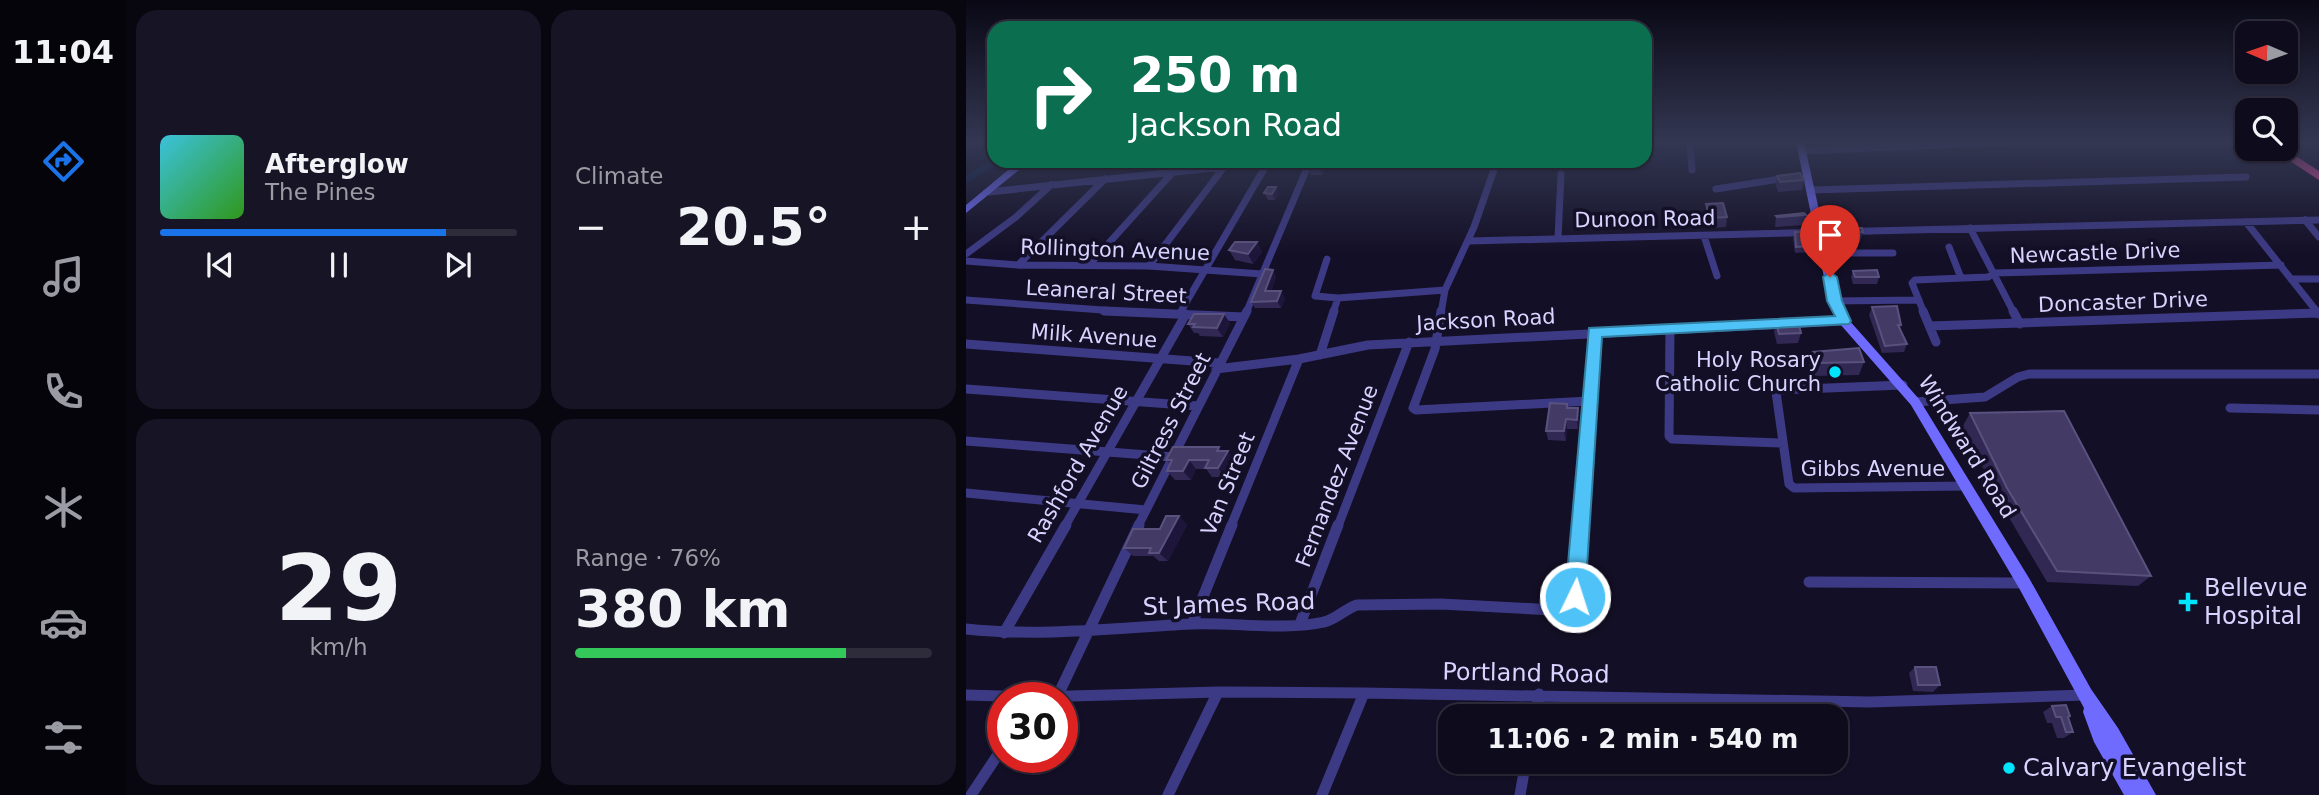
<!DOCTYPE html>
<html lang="en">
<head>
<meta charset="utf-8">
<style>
	body { margin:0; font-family:"DejaVu Sans",sans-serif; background:#171425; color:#f1f3f6; height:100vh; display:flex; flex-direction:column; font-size:26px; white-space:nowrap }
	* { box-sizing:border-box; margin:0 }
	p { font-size:23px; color:#9b9ba3 }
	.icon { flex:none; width:38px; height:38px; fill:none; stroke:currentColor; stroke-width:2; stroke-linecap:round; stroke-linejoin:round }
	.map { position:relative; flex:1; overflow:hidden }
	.details { display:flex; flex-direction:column; gap:10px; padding:10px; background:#08060f; width:840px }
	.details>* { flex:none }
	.banner { position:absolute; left:21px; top:21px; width:665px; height:147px; border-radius:21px; box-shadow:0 2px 5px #0004,0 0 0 2px #2e2b3b; background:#0b6e4f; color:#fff; overflow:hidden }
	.needle { width:46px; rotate:272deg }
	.buttons { position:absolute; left:1269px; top:21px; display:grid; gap:14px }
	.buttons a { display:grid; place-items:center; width:63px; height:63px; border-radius:14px; background:#0e0b1c; box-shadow:0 2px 5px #0004,0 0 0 2px #2e2b3b; font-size:35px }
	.speed { position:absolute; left:21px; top:682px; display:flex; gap:14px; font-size:35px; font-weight:700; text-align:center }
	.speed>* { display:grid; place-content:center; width:91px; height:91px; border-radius:50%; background:#0e0b1c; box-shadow:0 2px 5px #0004,0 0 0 2px #2e2b3b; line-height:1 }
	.speed .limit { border:10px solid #d22; background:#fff; color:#111 }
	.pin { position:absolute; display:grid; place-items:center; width:60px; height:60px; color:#fff; margin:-72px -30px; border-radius:50% 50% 50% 0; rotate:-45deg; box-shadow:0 0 7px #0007 }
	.pin .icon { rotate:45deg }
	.me { position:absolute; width:77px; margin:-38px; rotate:4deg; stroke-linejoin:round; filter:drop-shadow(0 0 5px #0008) }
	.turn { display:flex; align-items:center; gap:24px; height:147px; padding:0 28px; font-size:32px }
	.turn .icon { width:91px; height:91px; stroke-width:2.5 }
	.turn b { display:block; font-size:49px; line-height:60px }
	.big { font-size:52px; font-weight:700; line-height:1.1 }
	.details .tile { flex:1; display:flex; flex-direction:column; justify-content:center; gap:10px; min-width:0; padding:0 24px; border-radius:21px; background:#171425 }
	.details .dial { align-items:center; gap:0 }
	.dial b { font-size:91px; line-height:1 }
	.song { display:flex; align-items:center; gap:21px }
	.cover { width:84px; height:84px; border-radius:10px; background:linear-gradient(135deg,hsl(190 70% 55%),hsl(110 70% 35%)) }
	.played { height:7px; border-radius:4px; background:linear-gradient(90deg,#1a73e8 80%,#2e2b3b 80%) }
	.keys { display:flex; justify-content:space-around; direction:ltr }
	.heat { display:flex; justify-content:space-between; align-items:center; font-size:38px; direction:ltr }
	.charge { height:10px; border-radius:5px; background:linear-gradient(90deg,#34c759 76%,#2e2b3b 0) }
	.details .tiles { flex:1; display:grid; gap:10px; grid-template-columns:repeat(2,1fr) }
	.trip { position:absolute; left:472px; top:704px; width:410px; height:70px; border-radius:21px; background:#0e0b1c; box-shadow:0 2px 5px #0004,0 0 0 2px #2e2b3b; font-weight:700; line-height:70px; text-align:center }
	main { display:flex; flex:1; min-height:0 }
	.menu { display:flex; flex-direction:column; width:126px; justify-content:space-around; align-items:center; background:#06040b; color:#9b9ba3 }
	.menu .icon { width:49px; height:49px }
	.menu .current { color:#1a73e8 }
	.menu b { font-size:32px; color:#f1f3f6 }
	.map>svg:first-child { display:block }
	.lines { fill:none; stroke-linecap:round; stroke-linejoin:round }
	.canal { stroke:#0a1f44; stroke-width:7 }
	.street-far2 { stroke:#3d3a85; stroke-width:7 }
	.street-far1 { stroke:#3d3a85; stroke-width:9 }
	.street { stroke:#3d3a85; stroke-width:11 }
	.secondary { fill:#6f6bff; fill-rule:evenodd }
	.highway { fill:#ff4fa3; fill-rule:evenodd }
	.wall { fill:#312854 }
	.shaded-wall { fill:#1d163a }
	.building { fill:#433a66; stroke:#5a527e; stroke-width:2 }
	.route { fill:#4fc3f7; stroke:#337fa1; stroke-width:2 }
	.poi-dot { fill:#00e5ff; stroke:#130f26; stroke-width:2.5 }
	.labels { text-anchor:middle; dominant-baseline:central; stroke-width:7; stroke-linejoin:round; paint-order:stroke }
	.street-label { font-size:21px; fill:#d9d4ff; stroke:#130f26 }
	.poi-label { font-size:21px; fill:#d9d4ff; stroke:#130f26; text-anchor:end }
	.near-poi-label { font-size:24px; fill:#d9d4ff; stroke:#130f26; text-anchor:start }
	.near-street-label { font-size:24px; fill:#d9d4ff; stroke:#130f26 }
</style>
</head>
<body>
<main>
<nav class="menu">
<b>11:04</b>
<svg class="icon current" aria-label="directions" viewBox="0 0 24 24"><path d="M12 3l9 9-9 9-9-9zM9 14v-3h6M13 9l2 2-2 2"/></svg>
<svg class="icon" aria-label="music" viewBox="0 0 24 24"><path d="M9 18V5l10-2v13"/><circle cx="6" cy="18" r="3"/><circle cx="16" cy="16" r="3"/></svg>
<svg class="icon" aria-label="phone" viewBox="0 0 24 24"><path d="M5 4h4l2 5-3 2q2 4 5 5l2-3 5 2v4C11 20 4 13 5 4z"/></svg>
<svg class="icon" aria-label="climate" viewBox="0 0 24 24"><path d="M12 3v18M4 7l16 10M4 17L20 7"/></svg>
<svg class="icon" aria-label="car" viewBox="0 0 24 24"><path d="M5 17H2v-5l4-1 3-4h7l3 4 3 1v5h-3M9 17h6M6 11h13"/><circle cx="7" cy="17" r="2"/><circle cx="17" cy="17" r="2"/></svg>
<svg class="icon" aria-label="filters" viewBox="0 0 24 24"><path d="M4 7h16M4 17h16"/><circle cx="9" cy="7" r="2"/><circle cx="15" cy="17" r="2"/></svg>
</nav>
<section class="details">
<div class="tiles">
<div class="tile">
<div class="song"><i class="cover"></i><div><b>Afterglow</b><p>The Pines</p></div></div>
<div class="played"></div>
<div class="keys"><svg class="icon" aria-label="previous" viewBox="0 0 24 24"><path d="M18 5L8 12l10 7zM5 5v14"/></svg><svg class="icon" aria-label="pause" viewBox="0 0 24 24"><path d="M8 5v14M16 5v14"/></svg><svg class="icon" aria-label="next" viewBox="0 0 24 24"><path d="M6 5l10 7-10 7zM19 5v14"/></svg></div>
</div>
<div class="tile"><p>Climate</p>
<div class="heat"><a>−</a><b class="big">20.5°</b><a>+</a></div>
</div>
<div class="tile dial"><b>29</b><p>km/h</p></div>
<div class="tile"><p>Range · 76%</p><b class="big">380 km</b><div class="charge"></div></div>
</div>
</section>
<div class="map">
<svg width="1353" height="795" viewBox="0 0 1353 795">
	<rect width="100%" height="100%" fill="#130f26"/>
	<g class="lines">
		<!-- canal -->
		<path class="canal" d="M0,179L30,161"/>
		<!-- street-far2 -->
		<path class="street-far2" d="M724,142L726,170
			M836,151L1044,142
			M750,189L820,178
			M845,190L1280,177
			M23,192L312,161
			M1339,220L1353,237
			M1280,222L1352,313
			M1004,228L1048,313
			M738,236L751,276
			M592,238L595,174
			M503,241L1353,220
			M983,247L995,278
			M859,253H927
			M0,254L50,217L85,185
			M361,259L349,296L372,298L479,290
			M0,261L52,265L183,266L296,274
			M52,265L139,179
			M123,265L207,172
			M183,266L258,167
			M1325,279H1353
			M0,300L178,313
			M868,301L953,300
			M214,313L302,162
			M280,313L344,161
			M367,313L372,298
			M475,313L479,290L508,227L531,161
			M958,313L946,283L949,280L1022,277L1028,273L1315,265"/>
		<!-- street-far1 -->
		<path class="street-far1" d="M138,311L278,317
			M475,311L469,349L447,408L450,410L623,401
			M957,311L970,342
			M1047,311L1054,324
			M1350,311L1353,314
			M964,326L1352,313
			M704,329L703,436L706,439L816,443
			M0,344L253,363
			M354,355L368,311
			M250,369L333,359L402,345L878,321
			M937,385L812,390L810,392L823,484L828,488L1001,486
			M0,389L232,406
			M949,402L1019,397L1052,377L1063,374H1353
			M1264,408L1353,410
			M0,441L207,457
			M0,493L180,510
			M99,526L220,314
			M172,526L281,311
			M265,526L333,359
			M372,526L443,342
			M614,526L629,332"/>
		<!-- street -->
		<path class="street" d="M843,582L1058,583
			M226,624L266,525
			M334,624L372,525
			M0,629C75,637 149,628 224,624C266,622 319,631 358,622C369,620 379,609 391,605L475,604L608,611L615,525
			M38,633L100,525
			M0,695L69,697L252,692L398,693L904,702L1119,695
			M92,695L173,525
			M569,716L573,694
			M5,795L37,747
			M202,795L252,692
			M356,795L398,693
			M554,795L560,761"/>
		<!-- secondary -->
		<path class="secondary" d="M830,142H838L873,301L882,319L953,399L1063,578L1125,689L1152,728L1190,795H1158L1128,742L1117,712L1118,708L1053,588L945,405L874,324L863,301Z
			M53,161H64L0,213V205Z"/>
		<!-- highway -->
		<path class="highway" d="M1306,149H1319L1353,171V180Z"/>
	</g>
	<!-- wall -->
	<path class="wall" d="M214,161H227L225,164L216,165Z
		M324,161H337L334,169H326L323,163Z
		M359,168L356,175H345L342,169Z
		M811,176L838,180L836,190L812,192L810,186Z
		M298,193H313L309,200H302Z
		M740,204L761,217L760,227L743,228L740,214Z
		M840,215L838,225L809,227L810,216Z
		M865,228L897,232L894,242L865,244L863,238Z
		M829,232L845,246L843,252L829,253L827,239Z
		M291,242L296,252L287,264L269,260L263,250Z
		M307,270L310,277L305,291L319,298L315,308H289L285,302Z
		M887,271L913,277L911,284H887L885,277Z
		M906,307L935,325L934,329L941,344L938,352L916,353L903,315Z
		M810,322L835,333L832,343L811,344L808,332Z
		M264,323L257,337L234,336L232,333H228L222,324Z
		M847,352L898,362L893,375L846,376L843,365Z
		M601,404L602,408H612L613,417L612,429H601L600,441L582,440L580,431Z
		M1004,413L1185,576L1172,586L1081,582L1032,499L997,426Z
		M256,451L269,460L259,477H246L240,469H230L225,480H209L201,471L204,464L200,460Z
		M213,516L221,525L202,561H193L187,556H167L158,548L194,529Z
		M949,667L974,685L967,692L947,691L943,673Z
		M1086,706L1104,716L1102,718L1107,732L1098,738H1091L1086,723H1081L1077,712Z"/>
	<!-- shaded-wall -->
	<path class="shaded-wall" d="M332,161H337L334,169L331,162Z
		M356,162L359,168L356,175L354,168Z
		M310,187L313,193L309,200L306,194Z
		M291,242L296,252L287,264L282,254Z
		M307,270L310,277L303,298L299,291Z
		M315,291L319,298L315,308L311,301Z
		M258,314L264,323L257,337L251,328Z
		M612,408L613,417L612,429L611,420Z
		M600,419L601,429L600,441L598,431Z
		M253,447L260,455L262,451L269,460L259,477L252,468L251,451Z
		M223,460L230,469L225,480L217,471Z
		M213,516L221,525L202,561L193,553Z"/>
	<!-- building -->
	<path class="building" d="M345,162H356L354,168L342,169Z
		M834,173L838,180L814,182L811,176Z
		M302,187H310L306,194L298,193Z
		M757,203L761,217L744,218L740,204Z
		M838,213L840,215L811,217L810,216Z
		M865,228H896L897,232L868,234Z
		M829,232H842L845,246L830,247Z
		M269,242H291L282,254L263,250Z
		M299,269L307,270L299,291H315L311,301L285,302Z
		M911,270L913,277H889L887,271Z
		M931,306L935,325H932L941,344L919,346L906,307Z
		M228,314H258L251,328L227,327L229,324H222Z
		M832,321L835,333L813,334L810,322Z
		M893,348L898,362L850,363L847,352Z
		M584,403L601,404V408H612L611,420L600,419L598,431H580Z
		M1098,411L1185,576L1091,571L1041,488L1004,413Z
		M207,447H253L251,451H262L252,468H239L243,460H223L217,471H201L206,460H200Z
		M200,516H213L193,553H183L185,548H158L167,529H194Z
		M949,667H970L974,685H952Z
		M1100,705L1104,716L1102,717L1107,732H1100L1095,717H1090L1086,706Z"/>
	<!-- sky -->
	<linearGradient id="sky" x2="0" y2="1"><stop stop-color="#0a0815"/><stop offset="0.56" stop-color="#333752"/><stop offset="1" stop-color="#333752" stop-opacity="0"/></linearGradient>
	<rect width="1353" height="254" fill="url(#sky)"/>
	<!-- route -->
	<path class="route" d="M864,272L871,277L876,301L885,321L883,324L636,337L619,597L616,604L609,607L602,604L599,597L623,328L869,316L861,301L857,277Z"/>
	<!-- markers -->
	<g class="poi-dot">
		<circle cx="869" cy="372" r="7"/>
		<path d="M1218.5 591.5h7v7h7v7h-7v7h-7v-7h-7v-7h7z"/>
		<circle cx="1043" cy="768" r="7"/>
	</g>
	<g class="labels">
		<!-- street labels -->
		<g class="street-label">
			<text transform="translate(679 219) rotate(-1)">Dunoon Road</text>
			<text transform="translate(149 250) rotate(2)">Rollington Avenue</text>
			<text transform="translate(1129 253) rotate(-2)">Newcastle Drive</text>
			<text transform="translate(140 292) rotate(3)">Leaneral Street</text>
			<text transform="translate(1157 302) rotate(-2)">Doncaster Drive</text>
			<text transform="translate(520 320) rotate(-3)">Jackson Road</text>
			<text transform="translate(128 336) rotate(4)">Milk Avenue</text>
			<text transform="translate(205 421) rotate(-63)">Giltress Street</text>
			<text transform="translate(1001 447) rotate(58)">Windward Road</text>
			<text transform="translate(112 464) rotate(-60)">Rashford Avenue</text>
			<text x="907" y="469">Gibbs Avenue</text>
			<text transform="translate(371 476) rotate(-69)">Fernandez Avenue</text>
			<text transform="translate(262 484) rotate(-68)">Van Street</text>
		</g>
		<!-- poi labels -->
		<g class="poi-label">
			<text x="855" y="360">Holy Rosary<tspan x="855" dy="24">Catholic Church</tspan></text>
		</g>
		<!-- near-poi labels -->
		<g class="near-poi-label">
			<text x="1238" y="588">Bellevue<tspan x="1238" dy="28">Hospital</tspan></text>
			<text x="1057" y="768">Calvary Evangelist</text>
		</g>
		<!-- near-street labels -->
		<g class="near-street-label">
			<text transform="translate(263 604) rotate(-2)">St James Road</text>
			<text transform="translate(560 673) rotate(1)">Portland Road</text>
		</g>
	</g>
</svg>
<div class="buttons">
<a><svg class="needle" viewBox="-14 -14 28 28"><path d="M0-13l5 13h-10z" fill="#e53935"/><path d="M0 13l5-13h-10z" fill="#9b9ba3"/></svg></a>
<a><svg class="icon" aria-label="search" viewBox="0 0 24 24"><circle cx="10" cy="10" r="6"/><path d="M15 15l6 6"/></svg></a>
</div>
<div class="speed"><div class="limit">30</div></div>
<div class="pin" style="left:864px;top:277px;background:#d93025"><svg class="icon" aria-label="arrive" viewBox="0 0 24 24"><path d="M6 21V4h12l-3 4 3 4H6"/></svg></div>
<svg class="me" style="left:609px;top:597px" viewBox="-20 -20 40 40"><circle r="17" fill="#4fc3f7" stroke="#fff" stroke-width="3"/><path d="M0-11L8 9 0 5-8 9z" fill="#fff"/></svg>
<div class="trip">11:06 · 2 min · 540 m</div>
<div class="banner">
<div class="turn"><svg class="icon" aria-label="right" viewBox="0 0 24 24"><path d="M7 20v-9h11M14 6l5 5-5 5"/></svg><div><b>250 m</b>Jackson Road</div></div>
</div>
</div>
</main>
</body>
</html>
